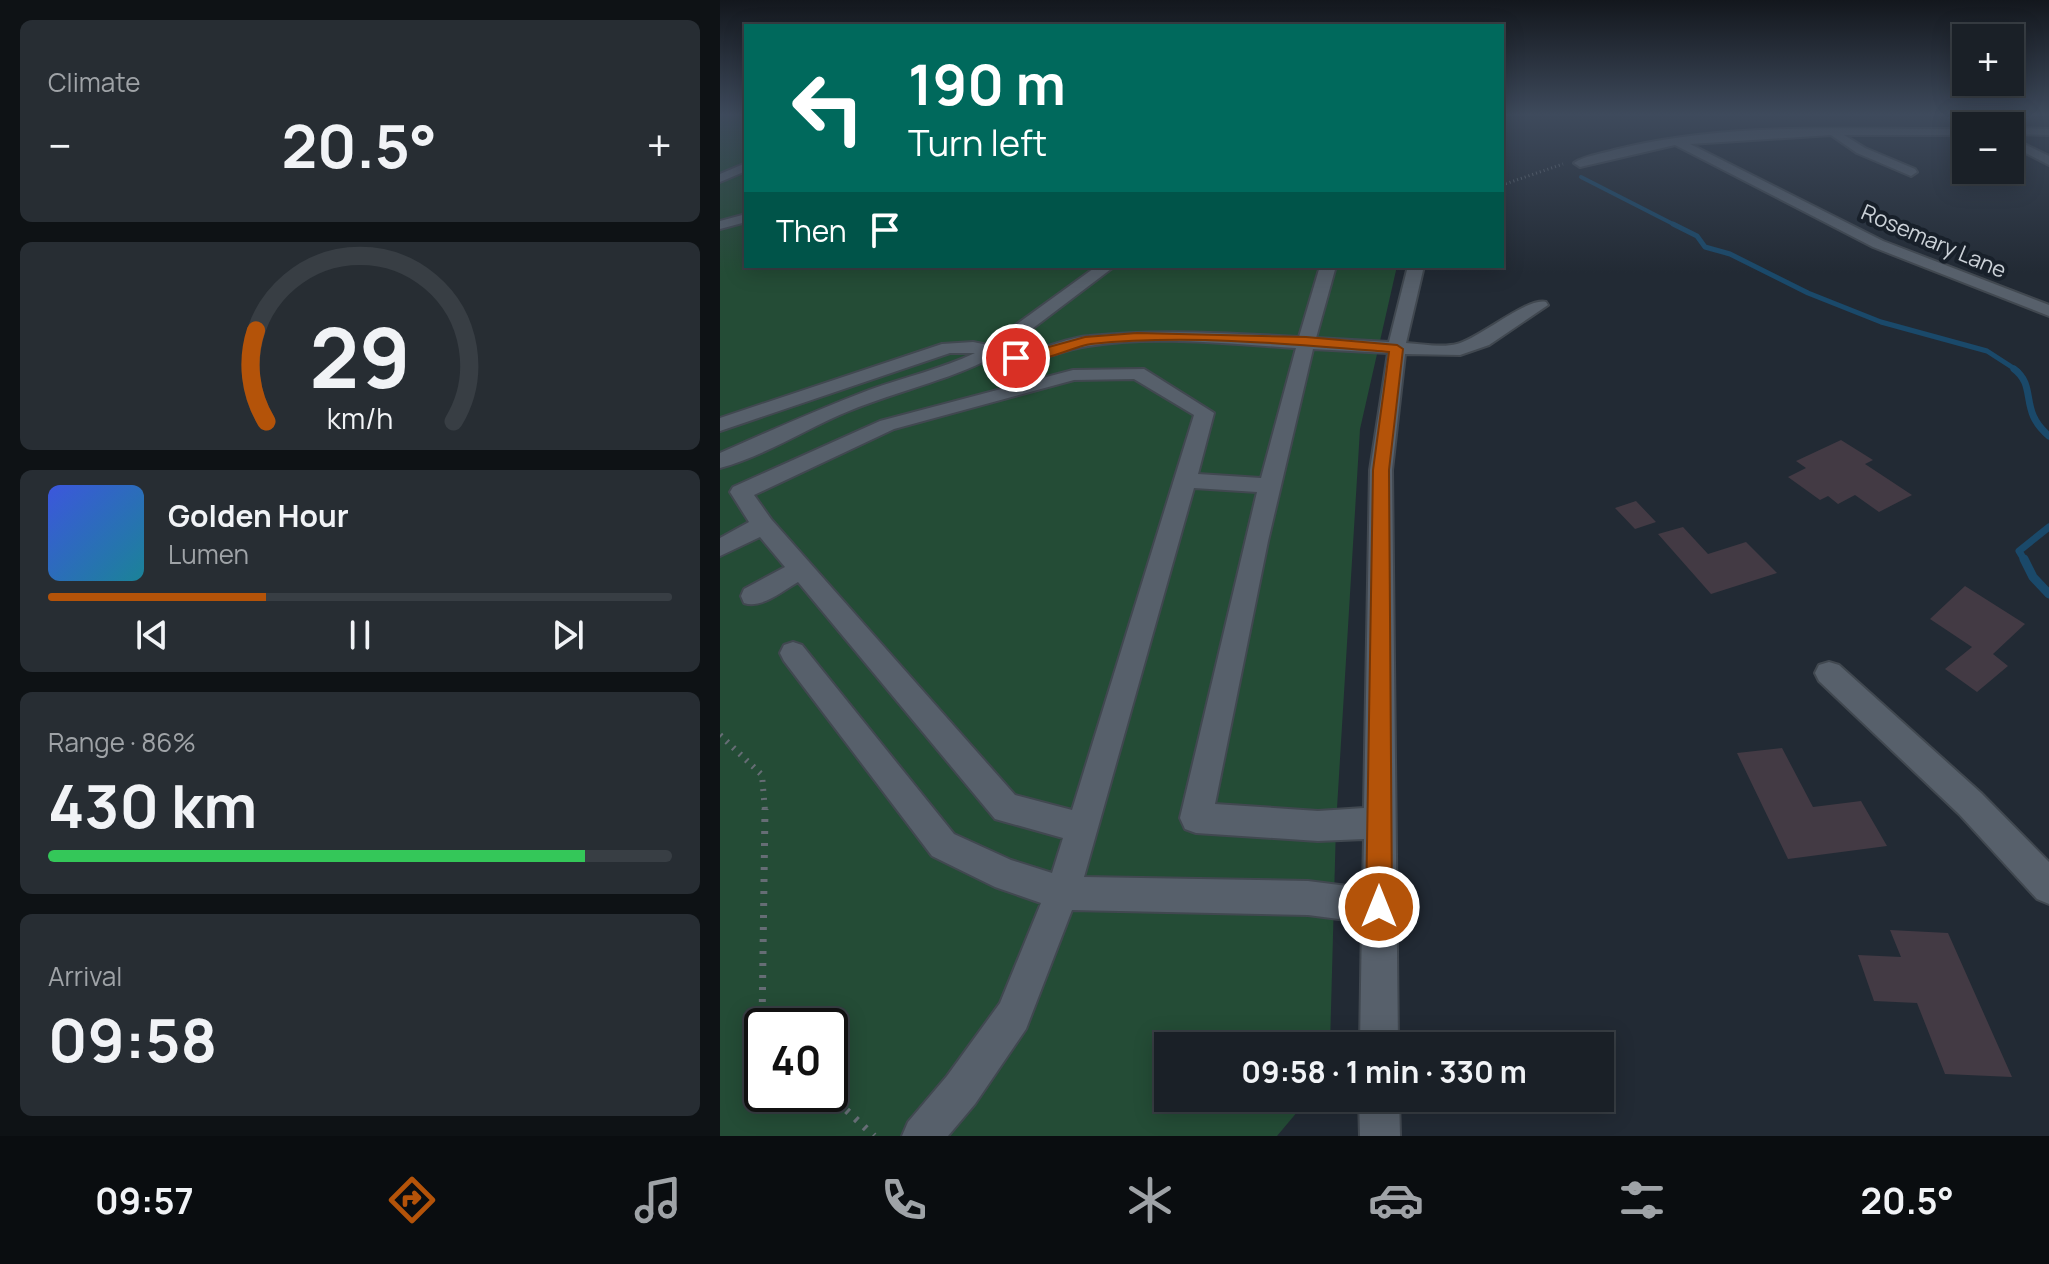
<!DOCTYPE html>
<html lang="en">
<head>
<meta charset="utf-8">
<style>
	body { margin:0; font-family:Manrope,sans-serif; background:#272d33; color:#f1f3f6; height:100vh; display:flex; flex-direction:column; font-size:30px; white-space:nowrap }
	* { box-sizing:border-box; margin:0 }
	p { font-size:26px; color:#9fa3a7 }
	.icon { flex:none; width:44px; height:44px; fill:none; stroke:currentColor; stroke-width:2; stroke-linecap:round; stroke-linejoin:round }
	.map { position:relative; flex:1; overflow:hidden }
	.panel { display:flex; flex-direction:column; gap:20px; padding:20px; background:#0e1215; width:720px }
	.panel>* { flex:none }
	.guide { position:absolute; left:24px; top:24px; width:760px; height:244px; border-radius:0px; box-shadow:0 4px 20px #0003,0 0 0 2px #383e44; background:#00695c; color:#fff; overflow:hidden }
	.buttons { position:absolute; left:1232px; top:24px; display:grid; gap:16px }
	.buttons a { display:grid; place-items:center; width:72px; height:72px; border-radius:0px; background:#1a2027; box-shadow:0 4px 20px #0003,0 0 0 2px #383e44; font-size:40px }
	.speed { position:absolute; left:24px; top:1008px; display:flex; gap:16px; font-size:40px; font-weight:700; text-align:center }
	.speed>* { display:grid; place-content:center; width:104px; height:104px; border-radius:50%; background:#1a2027; box-shadow:0 4px 20px #0003,0 0 0 2px #383e44; line-height:1 }
	.speed .limit { border:4px solid #111; border-radius:12px; background:#fff; color:#111 }
	.pin { position:absolute; display:grid; place-items:center; width:68px; height:68px; color:#fff; margin:-34px; border:4px solid #fff; border-radius:50%; box-shadow:0 2px 8px #0007 }
	.me { position:absolute; width:88px; margin:-44px; rotate:0deg; stroke-linejoin:round; filter:drop-shadow(0 0 6px #0008) }
	.turn { display:flex; align-items:center; gap:28px; height:168px; padding:0 32px; font-size:36px }
	.turn .icon { width:104px; height:104px; stroke-width:2.5 }
	.turn b { display:block; font-size:56px; line-height:68px }
	.then { display:flex; align-items:center; height:76px; padding:0 32px; background:#0003; gap:16px; font-size:30px }
	.big { font-size:60px; font-weight:700; line-height:1.1 }
	.panel .tile { flex:1; display:flex; flex-direction:column; justify-content:center; gap:12px; min-width:0; padding:0 28px; border-radius:12px; background:#272d33 }
	.panel .dial { align-items:center; gap:0 }
	.dial svg { height:208px; overflow:visible; fill:none; stroke:#383e44; stroke-width:7; stroke-linecap:round; text-anchor:middle }
	.dial text { fill:#f1f3f6; stroke:none }
	.song { display:flex; align-items:center; gap:24px }
	.cover { width:96px; height:96px; border-radius:12px; background:linear-gradient(135deg,hsl(230 70% 55%),hsl(190 70% 35%)) }
	.played { height:8px; border-radius:4px; background:linear-gradient(90deg,#b45309 35%,#383e44 35%) }
	.keys { display:flex; justify-content:space-around; direction:ltr }
	.heat { display:flex; justify-content:space-between; align-items:center; font-size:44px; direction:ltr }
	.charge { height:12px; border-radius:6px; background:linear-gradient(90deg,#34c759 86%,#383e44 0) }
	.trip { position:absolute; left:434px; top:1032px; width:460px; height:80px; border-radius:0px; background:#1a2027; box-shadow:0 4px 20px #0003,0 0 0 2px #383e44; font-weight:700; line-height:80px; text-align:center }
	.dock { display:flex; height:128px; justify-content:space-around; align-items:center; background:#0a0d10; color:#9fa3a7 }
	.dock .icon { width:56px; height:56px }
	.dock .active { color:#b45309 }
	.dock b { font-size:36px; color:#f1f3f6 }
	main { display:flex; flex:1; min-height:0 }
	.map>svg:first-child { display:block }
	.green { fill:#244c36; fill-rule:evenodd }
	.lines { fill:none; stroke-linecap:round; stroke-linejoin:round }
	.stream-far3 { stroke:#1a496a; stroke-width:4 }
	.stream-far2 { stroke:#1a496a; stroke-width:5 }
	.stream-far1 { stroke:#1a496a; stroke-width:7 }
	.stream { stroke:#1a496a; stroke-width:9 }
	.building { fill:#433a44 }
	.minor-casing { stroke:#414850; stroke-width:4 }
	.path-far2 { stroke:#666d75; stroke-width:3; stroke-dasharray:1 3; stroke-linecap:butt }
	.path-far1 { stroke:#666d75; stroke-width:6; stroke-dasharray:2 7; stroke-linecap:butt }
	.path { stroke:#666d75; stroke-width:7; stroke-dasharray:3 9; stroke-linecap:butt }
	.minor { fill:#57606b; fill-rule:evenodd }
	.route { fill:#b45309; stroke:#753606; stroke-width:2 }
	.labels { text-anchor:middle; dominant-baseline:central; stroke-width:8; stroke-linejoin:round; paint-order:stroke }
	.far-street-label { font-size:22px; fill:#ccd2d8; stroke:#18202a }
</style>
</head>
<body>
<main>
<section class="panel">
<div class="tile"><p>Climate</p>
<div class="heat"><a>−</a><b class="big">20.5°</b><a>+</a></div>
</div>
<div class="tile dial"><svg viewBox="0 0 100 80">
<path d="M14 69A42 42 0 1 1 86 69"/>
<path d="M14 69A42 42 0 0 1 10 34" stroke="#b45309"/>
<text x="50" y="56" font-size="32" font-weight="700">29</text>
<text x="50" y="72" font-size="11">km/h</text>
</svg></div>
<div class="tile">
<div class="song"><i class="cover"></i><div><b>Golden Hour</b><p>Lumen</p></div></div>
<div class="played"></div>
<div class="keys"><svg class="icon" aria-label="previous" viewBox="0 0 24 24"><path d="M18 5L8 12l10 7zM5 5v14"/></svg><svg class="icon" aria-label="pause" viewBox="0 0 24 24"><path d="M8 5v14M16 5v14"/></svg><svg class="icon" aria-label="next" viewBox="0 0 24 24"><path d="M6 5l10 7-10 7zM19 5v14"/></svg></div>
</div>
<div class="tile"><p>Range · 86%</p><b class="big">430 km</b><div class="charge"></div></div>
<div class="tile"><p>Arrival</p><b class="big">09:58</b></div>
</section>
<div class="map">
<svg width="1329" height="1136" viewBox="0 0 1329 1136">
	<rect width="100%" height="100%" fill="#222a34"/>
	<!-- green -->
	<path class="green" d="M0,114H26V266H677L640,429L616,825L610,1046H448V1098H589L557,1136H0ZM42,1026H110V1094H42Z"/>
	<g class="lines">
		<!-- stream-far3 -->
		<path class="stream-far3" d="M861,177L957,226"/>
		<!-- stream-far2 -->
		<path class="stream-far2" d="M953,224L977,236L985,247L1010,254L1088,293L1161,322L1267,351L1298,371"/>
		<!-- stream-far1 -->
		<path class="stream-far1" d="M1294,369C1318,387 1298,410 1329,436
			M1305,561L1299,551L1329,527"/>
		<!-- stream -->
		<path class="stream" d="M1304,559L1313,577L1329,594"/>
	</g>
	<!-- building -->
	<path class="building" d="M1121,440L1153,460L1145,464L1192,495L1159,512L1135,495L1118,504L1108,496L1100,500L1068,477L1086,468L1076,461Z
		M916,501L936,522L915,529L895,508Z
		M963,527L988,554L1026,542L1057,573L991,594L938,534Z
		M1245,586L1305,624L1273,654L1288,666L1257,692L1225,669L1252,647L1210,619Z
		M1062,748L1093,807L1141,801L1167,846L1068,859L1017,753Z
		M1170,930L1228,933L1292,1077L1225,1074L1197,1003L1154,1001L1138,955L1181,957Z"/>
	<g class="lines">
		<defs>
			<path id="minor" d="M1290,128L1329,129V135L1290,134Z
				M1198,129H1246V135H1124L1145,148L1195,169L1197,172L1191,176L1137,153L1111,135L970,144L1163,241L1329,305V316L1153,247L955,145L860,167L854,163C864,156 881,154 894,150C992,125 1097,128 1198,129Z
				M1290,137L1329,156V165L1290,145Z
				M26,163V171L0,182V174Z
				M26,214V222L0,229V221Z
				M377,266H395L284,350C315,357 339,338 369,336C439,329 509,333 579,337L600,266H616L596,338L669,342L688,266H704L686,343C702,344 722,348 737,344C760,338 807,297 826,302L828,305L769,345L740,355L685,354L672,470L678,1046H640L642,922L588,915L352,910L306,1029L255,1104L228,1136H182L188,1122L227,1076L280,1003L321,903L275,887L212,856L64,661L60,653L64,645L73,642L82,645L234,834L291,860L332,873L343,838L275,819L78,582C62,591 42,609 24,603L21,596L24,589L65,567L40,537L0,556V538L29,522L10,492L13,487L160,421L353,370L424,369L494,413L478,474L541,478L576,348C508,344 436,335 368,346C328,352 317,369 273,357C227,381 177,391 129,411C87,428 45,456 0,468V453C50,431 99,409 149,390C185,377 221,369 255,353H230L0,431V418L222,344L253,342L268,345ZM593,349L668,353L650,470L644,808L598,811L495,804L548,541ZM414,379L474,415L352,810L295,795L51,519L34,495L174,429L354,380ZM474,488L537,492L460,818L465,829L476,833L598,841L644,839L643,888L588,881L364,877Z
				M1109,662L1119,665L1261,793L1329,862V904L1317,899L1239,814L1099,681L1095,673L1099,665Z
				M639,1098H679L680,1136H640Z"/>
		</defs>
		<!-- minor casing -->
		<use href="#minor" class="minor-casing"/>
		<!-- path-far2 -->
		<path class="path-far2" d="M782,185L843,164"/>
		<!-- path-far1 -->
		<path class="path-far1" d="M0,735L42,775L45,811"/>
		<!-- path -->
		<path class="path" d="M42,1026L45,809
			M109,1094L154,1136"/>
		<!-- minor -->
		<use href="#minor" class="minor"/>
	</g>
	<!-- sky -->
	<linearGradient id="sky" x2="0" y2="1"><stop stop-color="#13171d"/><stop offset="0.42" stop-color="#3e4a5c"/><stop offset="1" stop-color="#3e4a5c" stop-opacity="0"/></linearGradient>
	<rect width="1329" height="273" fill="url(#sky)"/>
	<!-- route -->
	<path class="route" d="M417,333L586,337L677,345L683,349L669,470L672,907L668,916L659,920L650,916L646,907L653,470L669,352C573,344 467,334 371,344C350,347 307,371 289,358L365,337Z"/>
	<g class="labels">
		<!-- far-street labels -->
		<g class="far-street-label">
			<text transform="translate(1214 241) rotate(23)">Rosemary Lane</text>
		</g>
	</g>
</svg>
<div class="buttons">
<a>+</a>
<a>−</a>
</div>
<div class="speed"><div class="limit">40</div></div>
<div class="pin" style="left:296px;top:358px;background:#d93025"><svg class="icon" aria-label="arrive" viewBox="0 0 24 24"><path d="M6 21V4h12l-3 4 3 4H6"/></svg></div>
<svg class="me" style="left:659px;top:907px" viewBox="-20 -20 40 40"><circle r="17" fill="#b45309" stroke="#fff" stroke-width="3"/><path d="M0-11L8 9 0 5-8 9z" fill="#fff"/></svg>
<div class="trip">09:58 · 1 min · 330 m</div>
<div class="guide">
<div class="turn"><svg class="icon" aria-label="left" viewBox="0 0 24 24"><path d="M17 20v-9H6M10 6l-5 5 5 5"/></svg><div><b>190 m</b>Turn left</div></div>
<div class="then">Then<svg class="icon" aria-label="arrive" viewBox="0 0 24 24"><path d="M6 21V4h12l-3 4 3 4H6"/></svg></div>
</div>
</div>
</main>
<nav class="dock">
<b>09:57</b>
<svg class="icon active" aria-label="directions" viewBox="0 0 24 24"><path d="M12 3l9 9-9 9-9-9zM9 14v-3h6M13 9l2 2-2 2"/></svg>
<svg class="icon" aria-label="music" viewBox="0 0 24 24"><path d="M9 18V5l10-2v13"/><circle cx="6" cy="18" r="3"/><circle cx="16" cy="16" r="3"/></svg>
<svg class="icon" aria-label="phone" viewBox="0 0 24 24"><path d="M5 4h4l2 5-3 2q2 4 5 5l2-3 5 2v4C11 20 4 13 5 4z"/></svg>
<svg class="icon" aria-label="climate" viewBox="0 0 24 24"><path d="M12 3v18M4 7l16 10M4 17L20 7"/></svg>
<svg class="icon" aria-label="car" viewBox="0 0 24 24"><path d="M5 17H2v-5l4-1 3-4h7l3 4 3 1v5h-3M9 17h6M6 11h13"/><circle cx="7" cy="17" r="2"/><circle cx="17" cy="17" r="2"/></svg>
<svg class="icon" aria-label="filters" viewBox="0 0 24 24"><path d="M4 7h16M4 17h16"/><circle cx="9" cy="7" r="2"/><circle cx="15" cy="17" r="2"/></svg>
<b>20.5°</b>
</nav>
</body>
</html>
